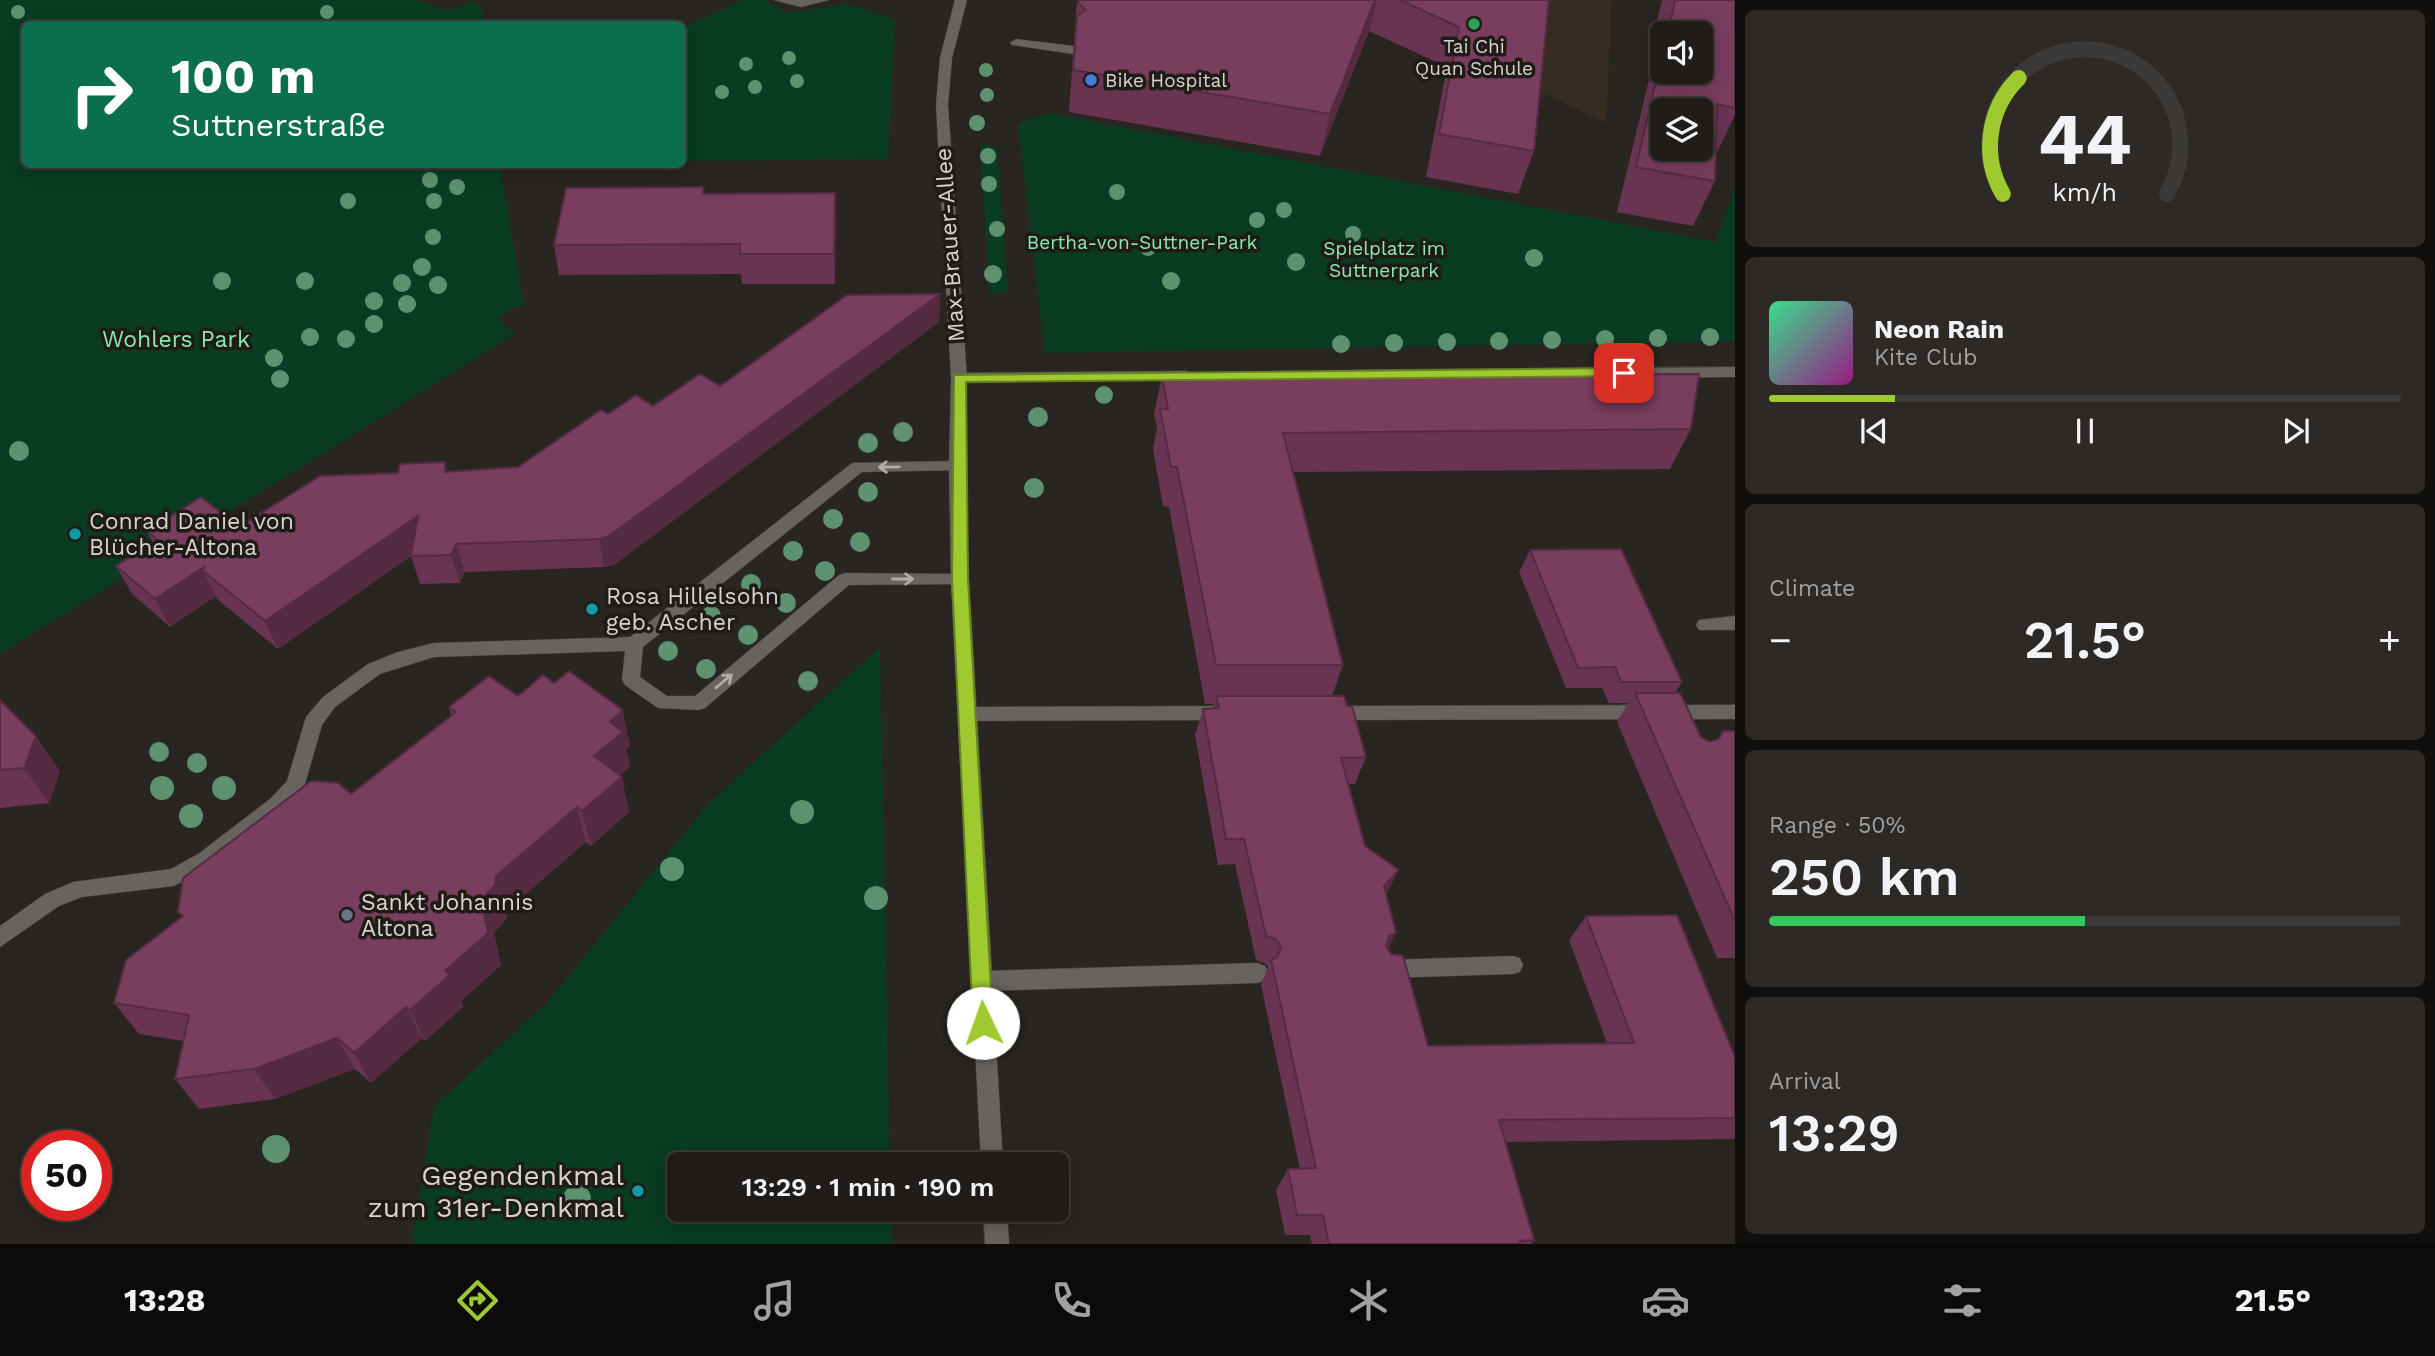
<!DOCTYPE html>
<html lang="en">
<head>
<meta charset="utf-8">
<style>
	body { margin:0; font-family:"Work Sans",sans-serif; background:#2c2926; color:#f1f3f6; height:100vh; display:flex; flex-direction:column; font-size:26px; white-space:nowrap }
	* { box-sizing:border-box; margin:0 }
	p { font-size:23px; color:#a1a1a2 }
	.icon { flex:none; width:38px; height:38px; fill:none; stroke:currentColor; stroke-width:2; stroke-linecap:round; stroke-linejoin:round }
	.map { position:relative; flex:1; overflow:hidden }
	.sheet { display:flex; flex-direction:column; gap:10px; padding:10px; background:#110f0e; width:700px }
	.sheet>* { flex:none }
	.guide { position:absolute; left:21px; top:21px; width:665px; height:147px; border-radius:10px; box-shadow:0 4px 18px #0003,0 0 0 2px #3c3a38; background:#0b6e4f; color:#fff; overflow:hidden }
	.buttons { position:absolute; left:1650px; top:21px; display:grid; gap:14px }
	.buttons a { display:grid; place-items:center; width:63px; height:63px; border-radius:10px; background:#1f1c19; box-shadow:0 4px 18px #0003,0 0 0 2px #3c3a38; font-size:35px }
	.speed { position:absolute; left:21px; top:1130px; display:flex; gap:14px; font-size:35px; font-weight:700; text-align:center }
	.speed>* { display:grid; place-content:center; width:91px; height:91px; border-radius:50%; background:#1f1c19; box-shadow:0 4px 18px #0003,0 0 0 2px #3c3a38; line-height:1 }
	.speed .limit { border:10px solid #d22; background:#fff; color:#111 }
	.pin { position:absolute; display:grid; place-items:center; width:60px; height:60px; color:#fff; margin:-30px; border-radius:14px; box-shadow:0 4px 10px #0006 }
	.me { position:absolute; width:77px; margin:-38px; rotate:357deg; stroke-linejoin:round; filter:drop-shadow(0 0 5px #0008) }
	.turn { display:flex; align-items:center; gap:24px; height:147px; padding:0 35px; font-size:32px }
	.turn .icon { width:91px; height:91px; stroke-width:2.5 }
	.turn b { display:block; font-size:49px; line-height:60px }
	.big { font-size:52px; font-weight:600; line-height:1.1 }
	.sheet .card { flex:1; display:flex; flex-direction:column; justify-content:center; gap:10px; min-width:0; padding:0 24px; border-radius:10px; background:#2c2926 }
	.sheet .dial { align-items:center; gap:0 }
	.dial svg { height:182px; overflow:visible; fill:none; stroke:#3c3a38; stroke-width:7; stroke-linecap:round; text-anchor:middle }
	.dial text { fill:#f1f3f6; stroke:none }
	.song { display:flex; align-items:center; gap:21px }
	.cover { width:84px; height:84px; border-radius:10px; background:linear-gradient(135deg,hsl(150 70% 55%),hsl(310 70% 35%)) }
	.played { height:7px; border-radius:4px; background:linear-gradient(90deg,#9eca2f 20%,#3c3a38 20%) }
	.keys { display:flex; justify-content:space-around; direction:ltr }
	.heat { display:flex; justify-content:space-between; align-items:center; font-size:38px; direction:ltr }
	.charge { height:10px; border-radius:5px; background:linear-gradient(90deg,#34c759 50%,#3c3a38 0) }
	.trip { position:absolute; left:667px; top:1152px; width:402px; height:70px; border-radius:10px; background:#1f1c19; box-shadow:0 4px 18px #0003,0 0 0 2px #3c3a38; font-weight:600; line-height:70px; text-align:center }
	.dock { display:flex; height:112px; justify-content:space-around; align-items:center; background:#0c0b0a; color:#a1a1a2 }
	.dock .icon { width:49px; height:49px }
	.dock .selected { color:#9eca2f }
	.dock b { font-size:32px; color:#f1f3f6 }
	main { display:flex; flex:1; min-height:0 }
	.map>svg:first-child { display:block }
	.built { fill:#352c23 }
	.green { fill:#093c22 }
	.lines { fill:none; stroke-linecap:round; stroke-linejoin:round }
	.lane-casing { stroke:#44413e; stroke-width:1 }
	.street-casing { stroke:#44413e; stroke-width:1 }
	.secondary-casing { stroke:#44413e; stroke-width:1 }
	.lane { fill:#68635f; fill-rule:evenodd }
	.street { fill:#68635f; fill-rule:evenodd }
	.secondary { fill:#68635f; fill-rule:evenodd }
	.tree { fill:#5e9170 }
	.wall { fill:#683451; fill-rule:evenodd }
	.shaded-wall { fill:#552b42 }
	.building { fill:#793d5e; stroke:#552b42; stroke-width:2; fill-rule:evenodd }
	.oneway { stroke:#b0aca9 }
	.route { fill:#9eca2f; stroke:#67831f; stroke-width:2 }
	.leisure-dot { fill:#2e9e5b; stroke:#1f1b17; stroke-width:2.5 }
	.shop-dot { fill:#3f7fe0; stroke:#1f1b17; stroke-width:2.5 }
	.culture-dot { fill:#0f9aa8; stroke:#1f1b17; stroke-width:2.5 }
	.worship-dot { fill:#6b7280; stroke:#1f1b17; stroke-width:2.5 }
	.labels { text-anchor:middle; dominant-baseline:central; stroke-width:7; stroke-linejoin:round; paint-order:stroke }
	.far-poi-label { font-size:19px; fill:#d6d3d1; stroke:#1f1b17 }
	.far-park-label { font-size:19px; fill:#89eab0; stroke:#1f1b17 }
	.street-label { font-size:23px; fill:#d6d3d1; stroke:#1f1b17 }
	.park-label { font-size:23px; fill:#89eab0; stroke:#1f1b17 }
	.poi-label { font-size:23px; fill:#d6d3d1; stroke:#1f1b17; text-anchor:start }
	.near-poi-label { font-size:28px; fill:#d6d3d1; stroke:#1f1b17; text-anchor:end }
</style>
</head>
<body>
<main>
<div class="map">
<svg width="1735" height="1244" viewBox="0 0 1735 1244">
	<rect width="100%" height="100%" fill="#292521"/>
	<!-- built -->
	<path class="built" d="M1339,0H1612L1606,123L1530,87Z"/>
	<!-- green -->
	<path class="green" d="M0,0H416L450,11L469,1L481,6L485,20L519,24H24V164L500,165L524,306L512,308L497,319L515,334L0,654Z
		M742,0H765L787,13L846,4L895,19L888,159L683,161V28Z
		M1049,113L1716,242L1735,187V341L1045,353L1018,124Z
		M980,144L997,147L1008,292L990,294Z
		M880,647L890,1164H679V1209H891V1244H412L434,1106L547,1003L708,804Z"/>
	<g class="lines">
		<defs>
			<path id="lane" d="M1016,39L1073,46L1079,50L1073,54L1012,45L1010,43Z
				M1735,616V630H1699L1696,625L1699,620Z
				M1735,705V719L1332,720L1325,718L1323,713L1325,708L1332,706Z
				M1224,706L1231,708L1233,713L1231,718L1224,720L968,721L961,719L959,714L961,709L968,707Z
				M1513,956L1520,958L1523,965L1520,972L1513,974L1386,978L1379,976L1376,969L1379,962L1386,960Z
				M1258,963L1265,966L1269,973L1265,980L1258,983L981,991L974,988L970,981L974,974L981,971Z"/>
			<path id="street" d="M774,0H829L801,7Z
				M1735,367V377L1354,380L1346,375L1354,370Z
				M1186,371L1194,376L1191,379L959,383L951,378L959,373Z
				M957,461L965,466L963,470L862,472L643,647L640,677L667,696H695L839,575L845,573L960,574L969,580L966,584L849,585L705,708L699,710L658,708L625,685L622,680L625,651L434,657L380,674L335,707L322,725L303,791L284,811L212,866L174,886L82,897L59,906L0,947V926L45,894L73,882L171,869L198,854L270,799L287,781L306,717L323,697L368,664L398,652L434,643L630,637L852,463Z"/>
			<path id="secondary" d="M955,0H967L952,58L948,105L967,378L965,466L969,580L1003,1164H981L951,580L949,466L951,378L936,105L940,58Z
				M983,1209H1007L1009,1244H985Z"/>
		</defs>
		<!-- lane casing -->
		<use href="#lane" class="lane-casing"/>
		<!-- street casing -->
		<use href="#street" class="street-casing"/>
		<!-- secondary casing -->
		<use href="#secondary" class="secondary-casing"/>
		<!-- lane -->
		<use href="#lane" class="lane"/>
		<!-- street -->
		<use href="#street" class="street"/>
		<!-- secondary -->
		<use href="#secondary" class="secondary"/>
	</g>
	<!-- trees -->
	<g class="tree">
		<circle cx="18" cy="12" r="7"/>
		<circle cx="327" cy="12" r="7"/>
		<circle cx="789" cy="58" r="7"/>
		<circle cx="746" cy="64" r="7"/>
		<circle cx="986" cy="70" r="7"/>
		<circle cx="797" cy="81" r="7"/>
		<circle cx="755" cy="87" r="7"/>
		<circle cx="722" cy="92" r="7"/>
		<circle cx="987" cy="95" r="7"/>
		<circle cx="977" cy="123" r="8"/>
		<circle cx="988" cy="156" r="8"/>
		<circle cx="430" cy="180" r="8"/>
		<circle cx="989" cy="184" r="8"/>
		<circle cx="457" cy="187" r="8"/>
		<circle cx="1117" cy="192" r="8"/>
		<circle cx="348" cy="201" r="8"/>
		<circle cx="434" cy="201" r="8"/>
		<circle cx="1284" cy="210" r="8"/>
		<circle cx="1257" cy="220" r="8"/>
		<circle cx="997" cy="229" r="8"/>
		<circle cx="1353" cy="234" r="8"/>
		<circle cx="433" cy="237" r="8"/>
		<circle cx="1148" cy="248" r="8"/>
		<circle cx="1534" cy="258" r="9"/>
		<circle cx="1296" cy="262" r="9"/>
		<circle cx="422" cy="267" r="9"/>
		<circle cx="993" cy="274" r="9"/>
		<circle cx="222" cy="281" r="9"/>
		<circle cx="305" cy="281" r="9"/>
		<circle cx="1171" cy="281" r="9"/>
		<circle cx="402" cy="283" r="9"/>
		<circle cx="438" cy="285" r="9"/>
		<circle cx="374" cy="301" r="9"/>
		<circle cx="407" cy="304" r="9"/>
		<circle cx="374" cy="324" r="9"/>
		<circle cx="310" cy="337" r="9"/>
		<circle cx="1710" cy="337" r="9"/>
		<circle cx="1658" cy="338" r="9"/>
		<circle cx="346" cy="339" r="9"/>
		<circle cx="1605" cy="339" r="9"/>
		<circle cx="1552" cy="340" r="9"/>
		<circle cx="1499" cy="341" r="9"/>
		<circle cx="1447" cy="342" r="9"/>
		<circle cx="1394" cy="343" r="9"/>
		<circle cx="1341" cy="344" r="9"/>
		<circle cx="274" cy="358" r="9"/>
		<circle cx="280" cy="379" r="9"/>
		<circle cx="1104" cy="395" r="9"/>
		<circle cx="1038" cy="417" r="10"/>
		<circle cx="903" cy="432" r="10"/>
		<circle cx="868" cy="443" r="10"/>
		<circle cx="19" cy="451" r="10"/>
		<circle cx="1034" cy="488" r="10"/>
		<circle cx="868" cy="492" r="10"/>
		<circle cx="833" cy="519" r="10"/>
		<circle cx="860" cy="542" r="10"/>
		<circle cx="793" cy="551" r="10"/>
		<circle cx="825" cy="571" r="10"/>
		<circle cx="751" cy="584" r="10"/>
		<circle cx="786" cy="603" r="10"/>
		<circle cx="711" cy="616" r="10"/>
		<circle cx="748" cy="635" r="10"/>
		<circle cx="668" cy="651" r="10"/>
		<circle cx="706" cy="669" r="10"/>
		<circle cx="808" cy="681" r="10"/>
		<circle cx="159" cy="752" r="10"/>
		<circle cx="197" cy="763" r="10"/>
		<circle cx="162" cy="788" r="12"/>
		<circle cx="224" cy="788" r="12"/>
		<circle cx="802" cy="812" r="12"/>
		<circle cx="191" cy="816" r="12"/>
		<circle cx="672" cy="869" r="12"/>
		<circle cx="876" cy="898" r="12"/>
		<circle cx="276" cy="1149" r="14"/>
		<circle cx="577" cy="1199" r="14"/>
	</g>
	<!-- wall -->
	<path class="wall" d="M1077,0H1549L1534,151L1518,194L1426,177L1447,67L1369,31L1320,156L1069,112Z
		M1662,0H1735V115L1717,153L1716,152L1715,181L1693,226L1617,212L1661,30L1655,29ZM1662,33H1701L1662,72Z
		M835,193V284H742L741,274L559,275L554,245L704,194Z
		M940,294L939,322L614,565L604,567L465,572L460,583L420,584L411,556L278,649L217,599L216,596L170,627L132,594L116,566L153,543L147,531L239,527L398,473L448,472L518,467L608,414L653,406L720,386Z
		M1162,375L1691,429L1670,469L1293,472L1343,665L1332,696L1347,706L1366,757L1355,784H1348L1365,846L1386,896L1388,949L1428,1046L1607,1043L1569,940L1586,916L1735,1057V1139L1505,1142L1534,1240L1531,1244H1312L1310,1235H1285L1276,1190L1288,1169H1300L1261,985L1268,967L1266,964L1256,960L1235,864L1218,865L1195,735L1203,709L1213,708L1214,704H1205L1169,507L1163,506L1153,449L1157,428L1154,415Z
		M1530,550L1682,682L1675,693L1701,737L1710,742L1717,739L1723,731H1735V958H1717L1617,722L1628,703H1609L1602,688H1566L1519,572Z
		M518,696L630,746L626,749L630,767L620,775L629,812L591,846L586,842L507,910V918L494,933L501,965L461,1001L463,1007L425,1041L422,1038L371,1083L355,1069L275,1099L199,1109L175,1079L183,1041L139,1034L114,1003L182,917L178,912L351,794L451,716L449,707Z
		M0,700L60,771L49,803L0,808Z"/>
	<!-- shaded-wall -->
	<path class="shaded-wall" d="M1375,0H1377L1369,31L1320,156L1330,114Z
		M835,193L836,223L835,284L834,254Z
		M940,294L939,322L614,565L604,567L599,539Z
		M418,516L427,545L278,649L265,621Z
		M456,544L465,572L460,583L451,555Z
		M204,567L203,571L216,596L170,627L155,599Z
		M623,710L630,746L626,749L630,767L602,791L594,756L610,722Z
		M36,736L60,771L49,803L24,768Z
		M622,777L629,812L591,846L582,811Z
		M577,807L586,842L507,910V918L494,933L501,965L461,1001L463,1007L425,1041L410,1010L445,971L481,900L496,876Z
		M1399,870L1386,895L1384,886Z
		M1396,933L1384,958L1377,961L1389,936Z
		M406,1007L422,1038L371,1083L354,1053Z
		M337,1038L355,1069L275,1099L254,1069Z"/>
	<!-- building -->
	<path class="building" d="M1078,0H1375L1330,114L1073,70L1077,16L1086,10L1078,3Z
		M1400,0H1549L1534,151L1439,134L1459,27Z
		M1675,0H1735V108L1717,104L1715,181L1636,167L1662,55V72H1701V33H1668ZM1662,110H1701V149H1662Z
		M704,187L703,194L835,193L834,254H740V244L554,245L566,188Z
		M940,294L609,536L599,539L456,544L451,555L411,556L418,516L265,621L203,571L204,567L155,599L116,566L158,540L147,531L201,497L239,527L320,476L398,473L400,464L445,462V472L518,467L601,410L608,414L636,395L653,406L700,374L720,386L847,295Z
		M1699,374L1691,429L1283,433L1343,665H1216L1177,467H1171L1160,409H1168L1162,375Z
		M1621,549L1682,682H1621L1615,667L1578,668L1530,550Z
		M569,671L623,710L610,722L623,732L594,756L622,777L582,811L577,807L496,876L495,885L481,900L488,933L445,971L450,975L410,1010L406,1007L354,1053L337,1038L254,1069L175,1079L189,1015L114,1003L126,960L183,916L178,912L183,878L311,781L338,783L351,794L456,712L449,707L489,676L518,696L543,675L554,683Z
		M1635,693H1680L1701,737L1710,742L1719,739L1723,731H1735V921Z
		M1216,696H1344L1347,706H1352L1366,757L1341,758L1365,846L1399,870L1384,886L1396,933L1389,936L1386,946L1391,954L1403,956L1428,1046L1634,1043L1586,916L1677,915L1735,1057V1118L1499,1120L1534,1240L1520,1241L1521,1244H1329L1323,1215H1297L1288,1169L1316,1168L1271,960L1277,957L1281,947L1276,939L1266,936L1244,839H1226L1203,709L1219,708Z
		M0,700L36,736L24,768L0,770Z"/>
	<!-- one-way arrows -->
	<defs><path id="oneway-shaft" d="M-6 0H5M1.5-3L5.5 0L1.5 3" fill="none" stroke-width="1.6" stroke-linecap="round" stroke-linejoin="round" transform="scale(1.75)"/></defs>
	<g class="oneway">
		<use href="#oneway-shaft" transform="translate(889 467) rotate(179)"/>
		<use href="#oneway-shaft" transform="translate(903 579)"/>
		<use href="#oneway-shaft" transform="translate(724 681) rotate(-40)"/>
	</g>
	<!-- route -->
	<path class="route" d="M1624,368L1631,373L1629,376L966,382L968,580L993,1023L990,1030L983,1032L976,1030L973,1023L952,580L954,375Z"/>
	<!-- markers -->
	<circle class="leisure-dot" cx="1474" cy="24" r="7"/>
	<circle class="shop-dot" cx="1091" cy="80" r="7"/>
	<g class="culture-dot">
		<circle cx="75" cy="534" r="7"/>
		<circle cx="592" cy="609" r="7"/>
		<circle cx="638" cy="1191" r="7"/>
	</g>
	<circle class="worship-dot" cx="347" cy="915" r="7"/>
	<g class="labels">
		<!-- far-poi labels -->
		<g class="far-poi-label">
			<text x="1474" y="46">Tai Chi<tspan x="1474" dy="22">Quan Schule</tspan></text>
			<text x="1105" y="80" text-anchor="start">Bike Hospital</text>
		</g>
		<!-- far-park labels -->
		<g class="far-park-label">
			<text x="1142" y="242">Bertha-von-Suttner-Park</text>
			<text x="1384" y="248">Spielplatz im<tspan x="1384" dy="22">Suttnerpark</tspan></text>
		</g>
		<!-- street labels -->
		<g class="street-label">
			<text transform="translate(950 245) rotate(-94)">Max-Brauer-Allee</text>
		</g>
		<!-- park labels -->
		<g class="park-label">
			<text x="176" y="339">Wohlers Park</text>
		</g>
		<!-- poi labels -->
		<g class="poi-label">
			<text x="89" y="521">Conrad Daniel von<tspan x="89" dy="26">Blücher-Altona</tspan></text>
			<text x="606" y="596">Rosa Hillelsohn<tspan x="606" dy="26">geb. Ascher</tspan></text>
			<text x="361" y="902">Sankt Johannis<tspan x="361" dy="26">Altona</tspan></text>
		</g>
		<!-- near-poi labels -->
		<g class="near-poi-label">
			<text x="624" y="1175">Gegendenkmal<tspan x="624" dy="32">zum 31er-Denkmal</tspan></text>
		</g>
	</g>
</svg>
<div class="buttons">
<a><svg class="icon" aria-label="sound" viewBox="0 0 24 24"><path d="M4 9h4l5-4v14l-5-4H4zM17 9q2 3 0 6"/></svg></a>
<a><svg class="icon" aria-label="layers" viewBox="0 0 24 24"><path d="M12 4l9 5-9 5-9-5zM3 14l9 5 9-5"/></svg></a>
</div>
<div class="speed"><div class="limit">50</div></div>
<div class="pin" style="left:1624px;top:373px;background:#d93025"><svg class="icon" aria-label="arrive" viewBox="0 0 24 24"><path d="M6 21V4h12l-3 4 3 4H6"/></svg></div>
<svg class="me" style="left:983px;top:1023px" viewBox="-20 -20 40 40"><circle r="19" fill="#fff"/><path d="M0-13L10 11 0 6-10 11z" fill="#9eca2f"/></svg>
<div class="trip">13:29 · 1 min · 190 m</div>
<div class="guide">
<div class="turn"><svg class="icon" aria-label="right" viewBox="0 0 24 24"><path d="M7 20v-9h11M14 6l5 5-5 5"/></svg><div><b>100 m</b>Suttnerstraße</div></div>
</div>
</div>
<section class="sheet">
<div class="card dial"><svg viewBox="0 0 100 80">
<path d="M14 69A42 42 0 1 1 86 69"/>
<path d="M14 69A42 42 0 0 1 21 18" stroke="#9eca2f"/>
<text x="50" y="56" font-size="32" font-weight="700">44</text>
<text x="50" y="72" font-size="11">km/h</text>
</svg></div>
<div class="card">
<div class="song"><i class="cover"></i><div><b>Neon Rain</b><p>Kite Club</p></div></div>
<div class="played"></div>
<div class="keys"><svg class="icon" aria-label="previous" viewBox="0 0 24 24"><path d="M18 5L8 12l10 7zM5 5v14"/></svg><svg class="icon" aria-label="pause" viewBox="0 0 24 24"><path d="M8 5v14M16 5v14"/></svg><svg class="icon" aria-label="next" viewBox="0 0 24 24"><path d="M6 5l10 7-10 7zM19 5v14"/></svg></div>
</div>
<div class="card"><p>Climate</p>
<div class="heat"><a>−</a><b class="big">21.5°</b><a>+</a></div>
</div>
<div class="card"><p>Range · 50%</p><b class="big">250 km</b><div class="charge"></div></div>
<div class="card"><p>Arrival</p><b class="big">13:29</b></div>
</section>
</main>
<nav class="dock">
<b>13:28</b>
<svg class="icon selected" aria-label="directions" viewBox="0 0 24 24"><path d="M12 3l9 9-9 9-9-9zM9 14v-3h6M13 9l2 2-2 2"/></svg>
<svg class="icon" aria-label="music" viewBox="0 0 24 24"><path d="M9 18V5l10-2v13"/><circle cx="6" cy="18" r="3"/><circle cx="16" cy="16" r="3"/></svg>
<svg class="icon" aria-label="phone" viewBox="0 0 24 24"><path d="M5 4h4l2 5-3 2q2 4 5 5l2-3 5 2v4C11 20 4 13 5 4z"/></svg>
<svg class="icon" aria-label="climate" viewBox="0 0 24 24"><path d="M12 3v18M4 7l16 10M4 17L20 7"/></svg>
<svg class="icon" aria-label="car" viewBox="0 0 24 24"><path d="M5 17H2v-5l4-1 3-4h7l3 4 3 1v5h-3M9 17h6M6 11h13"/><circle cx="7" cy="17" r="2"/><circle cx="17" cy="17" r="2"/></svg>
<svg class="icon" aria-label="filters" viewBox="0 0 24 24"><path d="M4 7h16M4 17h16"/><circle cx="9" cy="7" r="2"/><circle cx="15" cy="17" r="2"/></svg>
<b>21.5°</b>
</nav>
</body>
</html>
